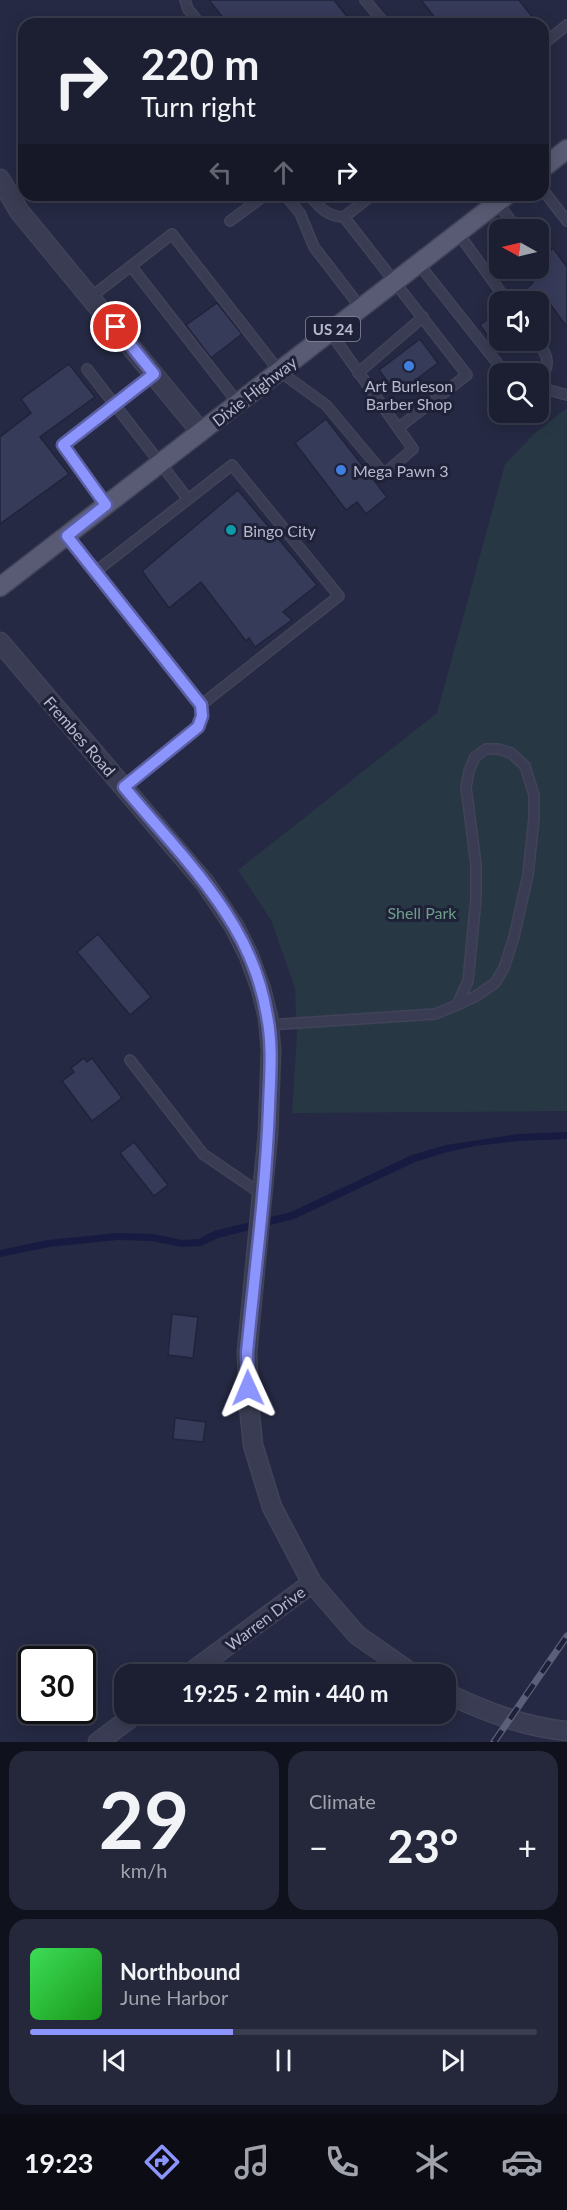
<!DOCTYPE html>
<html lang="en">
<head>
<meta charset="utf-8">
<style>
	body { margin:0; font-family:Lato,sans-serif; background:#25273a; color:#f1f3f6; height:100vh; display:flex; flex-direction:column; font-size:22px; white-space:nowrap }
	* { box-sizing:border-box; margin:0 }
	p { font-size:20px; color:#a0a2ac }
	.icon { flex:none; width:33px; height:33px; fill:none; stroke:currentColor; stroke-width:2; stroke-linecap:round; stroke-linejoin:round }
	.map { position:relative; height:1742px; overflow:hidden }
	.panel { display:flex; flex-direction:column; gap:9px; padding:9px; background:#0f111c; flex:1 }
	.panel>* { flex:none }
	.guide { position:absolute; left:18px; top:18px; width:531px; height:183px; border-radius:18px; box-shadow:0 3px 15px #0003,0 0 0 2px #3a3d4d; background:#1c1f32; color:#f1f3f6; overflow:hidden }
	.needle { width:39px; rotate:278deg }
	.buttons { position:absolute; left:489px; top:219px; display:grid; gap:12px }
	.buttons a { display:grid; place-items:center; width:60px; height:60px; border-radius:12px; background:#1c1f32; box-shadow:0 3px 15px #0003,0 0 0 2px #3a3d4d; font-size:30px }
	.speed { position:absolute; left:18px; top:1646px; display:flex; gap:12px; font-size:30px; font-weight:700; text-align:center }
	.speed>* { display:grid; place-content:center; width:78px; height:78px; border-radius:50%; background:#1c1f32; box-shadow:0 3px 15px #0003,0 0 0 2px #3a3d4d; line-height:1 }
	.speed .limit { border:3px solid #111; border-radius:9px; background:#fff; color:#111 }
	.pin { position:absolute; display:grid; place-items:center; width:51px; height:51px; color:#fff; margin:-26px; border:3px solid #fff; border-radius:50%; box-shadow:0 2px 6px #0007 }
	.me { position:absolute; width:66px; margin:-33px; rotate:359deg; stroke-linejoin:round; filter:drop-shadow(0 0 4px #0008) }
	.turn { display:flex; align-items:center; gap:21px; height:126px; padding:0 24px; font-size:27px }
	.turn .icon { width:78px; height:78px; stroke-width:2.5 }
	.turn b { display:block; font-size:42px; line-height:51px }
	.lanes { display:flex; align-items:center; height:57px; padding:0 24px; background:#0003; justify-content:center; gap:30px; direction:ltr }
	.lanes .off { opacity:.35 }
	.big { font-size:45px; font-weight:700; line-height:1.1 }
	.panel .tile { flex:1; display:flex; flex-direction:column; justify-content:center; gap:9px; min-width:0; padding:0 21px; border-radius:18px; background:#25273a }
	.panel .dial { align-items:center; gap:0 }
	.dial b { font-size:78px; line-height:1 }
	.song { display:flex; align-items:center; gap:18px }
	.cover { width:72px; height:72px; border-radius:9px; background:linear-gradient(135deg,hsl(130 70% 55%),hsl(120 70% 35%)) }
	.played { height:6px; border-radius:3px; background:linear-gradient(90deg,#8c94fd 40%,#3a3d4d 40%) }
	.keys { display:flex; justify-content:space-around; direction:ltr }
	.heat { display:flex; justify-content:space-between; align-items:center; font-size:33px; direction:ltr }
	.panel .tiles { flex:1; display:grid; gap:9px; grid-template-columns:1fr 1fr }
	.tile:last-child { grid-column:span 2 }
	.trip { position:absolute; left:114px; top:1664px; width:342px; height:60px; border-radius:18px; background:#1c1f32; box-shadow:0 3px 15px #0003,0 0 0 2px #3a3d4d; font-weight:700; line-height:60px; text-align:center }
	.tabs { display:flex; height:96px; justify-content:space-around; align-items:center; background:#0b0c14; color:#a0a2ac }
	.tabs .icon { width:42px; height:42px }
	.tabs .active { color:#8c94fd }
	.tabs b { font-size:27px; color:#f1f3f6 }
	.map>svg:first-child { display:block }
	.green { fill:#273844 }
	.water { fill:#171b42 }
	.building { fill:#373b5a; stroke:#21233a; stroke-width:1.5 }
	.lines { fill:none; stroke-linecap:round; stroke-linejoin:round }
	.service-casing { stroke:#414359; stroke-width:12 }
	.minor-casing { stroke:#414359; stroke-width:21 }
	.primary-casing { stroke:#414359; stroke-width:21 }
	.service { stroke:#3a3c53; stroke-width:9 }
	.minor { stroke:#3a3c53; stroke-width:18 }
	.primary { stroke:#585b73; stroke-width:18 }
	.rail-casing { stroke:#5c5f7a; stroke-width:7 }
	.rail { stroke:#1f2138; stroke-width:4.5; stroke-dasharray:14; stroke-linecap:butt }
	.route-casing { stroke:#5b60a4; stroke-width:15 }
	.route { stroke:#8c94fd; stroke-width:10 }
	.shop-dot { fill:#3f7fe0; stroke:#1f2138; stroke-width:2 }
	.culture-dot { fill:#0f9aa8; stroke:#1f2138; stroke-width:2 }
	.labels { text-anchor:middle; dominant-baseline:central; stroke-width:6; stroke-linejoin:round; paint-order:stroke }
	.shield { fill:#1f2138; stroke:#898ba0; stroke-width:1.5 }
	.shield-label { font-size:15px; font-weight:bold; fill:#b7b9cd }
	.poi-label { font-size:16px; fill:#b7b9cd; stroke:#1f2138; text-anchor:start }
	.street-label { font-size:16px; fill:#b7b9cd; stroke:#1f2138 }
	.park-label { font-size:16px; fill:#6d9f88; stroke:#1f2138 }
</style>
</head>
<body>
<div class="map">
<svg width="567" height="1742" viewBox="0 0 567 1742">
	<rect width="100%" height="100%" fill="#252943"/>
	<!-- green -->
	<path class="green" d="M567,408V1111L292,1113L297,1035L295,988L271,920L238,870L437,713L505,464L534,434Z"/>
	<!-- water -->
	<path class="water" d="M567,1132V1139L518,1141L475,1146L447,1152L415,1162L294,1219L218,1238L201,1246L181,1247L152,1241L118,1240L49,1247L0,1257V1250L48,1240L118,1233L153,1234L182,1240L199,1239L214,1231L291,1212L412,1155L446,1145L518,1134Z"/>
	<!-- building -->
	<path class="building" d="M209,0H334L353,24H228Z
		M421,0H519L538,24H440Z
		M553,248L567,267V327L548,301L515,302L514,299L533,283L525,272L529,268H538V265L545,264L548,260L546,255Z
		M217,303L242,334L211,358L186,325Z
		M500,310V353L480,325Z
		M420,339L438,363L397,394L379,370Z
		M69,364L95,397L40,437L69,474L0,524V437L31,413L21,399Z
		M326,419L387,497L366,514L357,502L346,510L295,443Z
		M238,490L317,585L283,612L292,620L255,647L249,638L246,641L201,582L169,608L142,571Z
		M98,934L151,997L130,1015L77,952Z
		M84,1058L87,1062L92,1058L122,1098L92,1121L62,1081L74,1072L71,1068Z
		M134,1142L168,1185L154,1196L120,1153Z
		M172,1314L198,1317L193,1358L168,1355Z
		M175,1418L206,1422L203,1442L173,1439Z"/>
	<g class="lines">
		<defs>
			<path id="service" d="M185,0L188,9L200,24
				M365,0L385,24
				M543,44L567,25
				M543,190L567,221
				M285,195L300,213L314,247L361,308
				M309,195C319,207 328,217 344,217
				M372,195L344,217L467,375L398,428
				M497,202L518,230
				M230,221L265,195
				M458,233L508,302
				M538,256L541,259
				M418,263L506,374
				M91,297L131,266
				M537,340C547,354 553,367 538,380
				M87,369L188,499
				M358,373L423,317
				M538,387L567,395
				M238,403L131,266L172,234L279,371L326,405L384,474L413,449L330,332
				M106,505L63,445L154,374
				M67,535L201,705L202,716L198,727L124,787
				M95,572L232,465L339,596L201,705
				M268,1025L435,1014L457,1005L476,996L495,983L504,968L514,937L528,875L534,818V795L525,766L511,753L498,749H486L475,757L469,771L466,787L476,864V899L468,981L457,1005
				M130,1060L203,1154L263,1195"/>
			<path id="minor" d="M0,179L19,211L201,432
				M0,642L205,883L234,926L249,956L261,989L268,1017L271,1050L268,1134L247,1352L249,1406L253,1445L272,1507L312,1583L357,1635L413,1674
				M189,1674L312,1583
				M446,1693C484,1711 524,1727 567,1731
				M98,1742L137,1713"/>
			<path id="primary" d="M543,168L567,149
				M0,587L507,195"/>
		</defs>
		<!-- service casing -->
		<use href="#service" class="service-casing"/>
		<!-- minor casing -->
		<use href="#minor" class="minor-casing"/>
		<!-- primary casing -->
		<use href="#primary" class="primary-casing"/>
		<!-- service -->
		<use href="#service" class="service"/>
		<!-- minor -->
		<use href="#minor" class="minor"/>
		<!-- primary -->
		<use href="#primary" class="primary"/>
		<defs>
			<path id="rail" d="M494,1742L567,1636"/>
		</defs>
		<!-- rail casing -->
		<use href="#rail" class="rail-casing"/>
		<!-- rail -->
		<use href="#rail" class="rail"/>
	</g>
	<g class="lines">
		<defs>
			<path id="route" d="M116,327L154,374L63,445L106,505L67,536L201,705L202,716L198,727L124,787C161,832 204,875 234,926C250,953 262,985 267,1016C273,1046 270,1077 269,1107C266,1189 255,1270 247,1352L248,1388"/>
		</defs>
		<!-- route casing -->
		<use href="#route" class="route-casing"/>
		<!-- route -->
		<use href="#route" class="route"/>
	</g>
	<!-- markers -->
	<g class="shop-dot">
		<circle cx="409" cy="366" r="6"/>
		<circle cx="341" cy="470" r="6"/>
	</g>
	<circle class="culture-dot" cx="231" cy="530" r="6"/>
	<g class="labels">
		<!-- shield labels -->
		<rect class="shield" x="306" y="317" width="54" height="24" rx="4.5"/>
		<g class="shield-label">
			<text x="333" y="329">US 24</text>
		</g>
		<!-- poi labels -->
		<g class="poi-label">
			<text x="409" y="385" text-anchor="middle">Art Burleson<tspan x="409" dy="18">Barber Shop</tspan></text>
			<text x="353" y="470">Mega Pawn 3</text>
			<text x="243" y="530">Bingo City</text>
		</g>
		<!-- street labels -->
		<g class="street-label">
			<text transform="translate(254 391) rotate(-38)">Dixie Highway</text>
			<text transform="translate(80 736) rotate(49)">Frembes Road</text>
			<text transform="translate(265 1618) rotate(-37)">Warren Drive</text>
		</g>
		<!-- park labels -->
		<g class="park-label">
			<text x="422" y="912">Shell Park</text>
		</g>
	</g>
</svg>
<div class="buttons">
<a><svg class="needle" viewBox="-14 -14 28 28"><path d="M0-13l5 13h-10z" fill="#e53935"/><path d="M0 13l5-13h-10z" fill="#a0a2ac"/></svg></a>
<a><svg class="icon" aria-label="sound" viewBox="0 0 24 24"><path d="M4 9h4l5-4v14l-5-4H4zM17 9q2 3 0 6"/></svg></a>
<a><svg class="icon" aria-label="search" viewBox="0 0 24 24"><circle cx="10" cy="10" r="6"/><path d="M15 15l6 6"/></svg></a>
</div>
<div class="speed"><div class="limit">30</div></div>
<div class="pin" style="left:116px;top:327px;background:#d93025"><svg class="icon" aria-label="arrive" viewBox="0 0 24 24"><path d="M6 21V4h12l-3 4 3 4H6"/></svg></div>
<svg class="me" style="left:248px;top:1388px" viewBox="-20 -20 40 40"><path d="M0-17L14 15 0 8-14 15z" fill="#8c94fd" stroke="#fff" stroke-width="4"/></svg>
<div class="trip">19:25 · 2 min · 440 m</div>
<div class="guide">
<div class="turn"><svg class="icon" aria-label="right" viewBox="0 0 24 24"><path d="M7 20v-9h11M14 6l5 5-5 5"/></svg><div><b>220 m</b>Turn right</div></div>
<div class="lanes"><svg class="icon off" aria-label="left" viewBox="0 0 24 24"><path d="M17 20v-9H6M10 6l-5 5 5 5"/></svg><svg class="icon off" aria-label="ahead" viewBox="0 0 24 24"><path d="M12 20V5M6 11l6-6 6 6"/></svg><svg class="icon" aria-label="right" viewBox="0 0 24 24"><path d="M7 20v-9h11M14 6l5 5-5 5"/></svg></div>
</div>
</div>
<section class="panel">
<div class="tiles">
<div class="tile dial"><b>29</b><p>km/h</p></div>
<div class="tile"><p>Climate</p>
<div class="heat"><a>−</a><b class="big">23°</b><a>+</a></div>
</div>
<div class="tile">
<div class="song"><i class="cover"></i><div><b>Northbound</b><p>June Harbor</p></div></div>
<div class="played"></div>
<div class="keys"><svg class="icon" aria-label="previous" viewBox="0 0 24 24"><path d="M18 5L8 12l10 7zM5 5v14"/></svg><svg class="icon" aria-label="pause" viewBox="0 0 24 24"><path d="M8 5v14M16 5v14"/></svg><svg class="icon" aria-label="next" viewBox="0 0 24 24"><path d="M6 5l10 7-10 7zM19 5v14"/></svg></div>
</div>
</div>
</section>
<nav class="tabs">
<b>19:23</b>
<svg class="icon active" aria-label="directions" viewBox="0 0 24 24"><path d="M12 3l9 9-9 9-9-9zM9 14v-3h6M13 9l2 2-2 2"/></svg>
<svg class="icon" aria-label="music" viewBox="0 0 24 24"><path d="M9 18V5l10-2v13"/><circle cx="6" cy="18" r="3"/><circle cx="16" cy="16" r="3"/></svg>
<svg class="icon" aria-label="phone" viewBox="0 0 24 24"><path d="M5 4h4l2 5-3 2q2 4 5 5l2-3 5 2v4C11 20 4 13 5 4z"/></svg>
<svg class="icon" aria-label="climate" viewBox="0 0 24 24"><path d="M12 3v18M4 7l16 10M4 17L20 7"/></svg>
<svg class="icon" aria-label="car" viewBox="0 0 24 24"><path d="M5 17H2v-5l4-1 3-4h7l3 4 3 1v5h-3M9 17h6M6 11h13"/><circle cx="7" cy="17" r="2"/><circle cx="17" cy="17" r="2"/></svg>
</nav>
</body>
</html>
